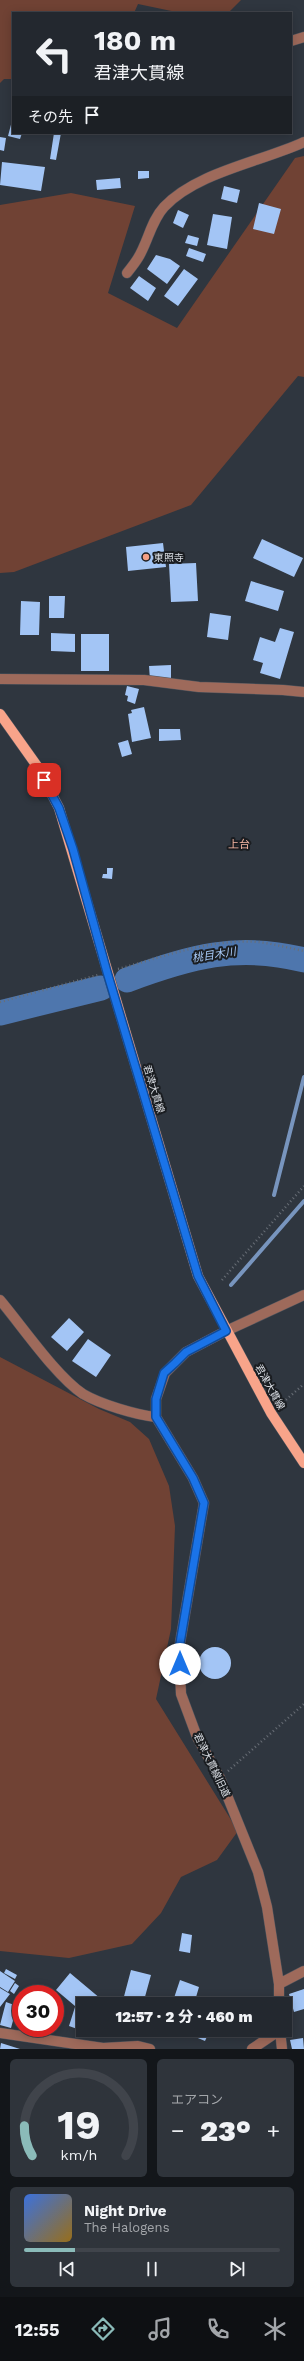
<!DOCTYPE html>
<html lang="ja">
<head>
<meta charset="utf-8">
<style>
	body { margin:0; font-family:"Work Sans","Noto Sans JP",sans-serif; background:#2f343b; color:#f1f3f6; height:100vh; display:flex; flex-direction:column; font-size:15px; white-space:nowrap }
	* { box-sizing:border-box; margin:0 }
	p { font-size:13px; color:#a3a6aa }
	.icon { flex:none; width:22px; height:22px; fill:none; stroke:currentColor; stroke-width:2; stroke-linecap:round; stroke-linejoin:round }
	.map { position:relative; height:2049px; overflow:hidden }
	.side { display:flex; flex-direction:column; gap:10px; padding:10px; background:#13161a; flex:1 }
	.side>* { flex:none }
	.banner { position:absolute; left:12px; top:12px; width:280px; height:122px; border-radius:0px; box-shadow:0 2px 10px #0003,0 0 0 1px #40444b; background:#23282f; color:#f1f3f6; overflow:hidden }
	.speed { position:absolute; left:12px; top:1985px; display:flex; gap:8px; font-size:20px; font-weight:700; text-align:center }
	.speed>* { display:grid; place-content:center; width:52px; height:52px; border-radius:50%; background:#23282f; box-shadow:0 2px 10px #0003,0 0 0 1px #40444b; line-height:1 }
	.speed .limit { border:6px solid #d22; background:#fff; color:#111 }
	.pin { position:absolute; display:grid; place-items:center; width:34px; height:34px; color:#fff; margin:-17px; border-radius:8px; box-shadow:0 2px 6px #0006 }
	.me { position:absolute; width:44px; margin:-22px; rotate:0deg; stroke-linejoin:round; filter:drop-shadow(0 0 3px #0008) }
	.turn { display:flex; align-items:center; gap:14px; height:84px; padding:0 16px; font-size:18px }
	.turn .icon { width:52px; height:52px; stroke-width:2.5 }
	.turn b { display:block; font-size:28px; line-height:34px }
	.then { display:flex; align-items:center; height:38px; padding:0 16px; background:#0003; gap:8px; font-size:15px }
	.big { font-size:30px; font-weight:800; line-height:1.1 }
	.side .card { flex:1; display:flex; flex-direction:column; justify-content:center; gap:6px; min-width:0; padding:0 14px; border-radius:6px; background:#2f343b }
	.side .dial { align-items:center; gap:0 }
	.dial svg { height:104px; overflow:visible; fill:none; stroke:#40444b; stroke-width:7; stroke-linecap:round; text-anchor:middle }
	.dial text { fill:#f1f3f6; stroke:none }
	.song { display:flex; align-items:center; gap:12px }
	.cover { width:48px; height:48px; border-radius:6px; background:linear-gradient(135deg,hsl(220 70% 55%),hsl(40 70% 35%)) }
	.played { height:4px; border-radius:2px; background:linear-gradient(90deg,#8bbbb9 20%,#40444b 20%) }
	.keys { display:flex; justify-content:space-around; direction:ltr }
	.heat { display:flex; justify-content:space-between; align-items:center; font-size:22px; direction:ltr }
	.side .tiles { flex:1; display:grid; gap:10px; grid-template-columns:1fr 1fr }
	.card:last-child { grid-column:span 2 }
	.trip { position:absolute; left:76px; top:1997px; width:216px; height:40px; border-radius:0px; background:#23282f; box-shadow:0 2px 10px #0003,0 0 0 1px #40444b; font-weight:800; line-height:40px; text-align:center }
	.tab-bar { display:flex; height:64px; justify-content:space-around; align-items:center; background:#0e1013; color:#a3a6aa }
	.tab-bar .icon { width:28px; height:28px }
	.tab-bar .selected { color:#8bbbb9 }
	.tab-bar b { font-size:18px; color:#f1f3f6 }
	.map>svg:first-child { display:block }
	.green { fill:#704234 }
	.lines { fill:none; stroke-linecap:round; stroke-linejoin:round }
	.stream { stroke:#7895be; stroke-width:4 }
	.river { stroke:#4e76ad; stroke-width:25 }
	.building { fill:#a3c5f5 }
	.minor-casing { stroke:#4e545d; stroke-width:11 }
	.major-casing { stroke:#4e545d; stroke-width:11 }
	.path { stroke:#696f77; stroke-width:2.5; stroke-dasharray:1 3; stroke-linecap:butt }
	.minor { stroke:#9e6a5b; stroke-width:10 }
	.major { stroke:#f8a48a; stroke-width:10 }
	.route-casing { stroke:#114b97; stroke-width:10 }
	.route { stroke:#1a73e8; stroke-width:7 }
	.poi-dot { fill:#f39f85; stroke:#1a1d21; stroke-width:1.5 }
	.labels { text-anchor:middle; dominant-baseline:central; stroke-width:4; stroke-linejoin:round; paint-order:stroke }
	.poi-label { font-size:10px; fill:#dadee4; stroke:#1a1d21; text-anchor:start }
	.street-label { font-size:10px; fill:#dadee4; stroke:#1a1d21 }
	.neighbourhood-label { font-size:11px; fill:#f7b7a3; stroke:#1a1d21 }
	.water-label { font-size:11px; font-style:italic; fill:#abcefd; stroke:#1a1d21 }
</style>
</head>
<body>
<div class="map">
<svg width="304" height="2049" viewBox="0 0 304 2049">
	<rect width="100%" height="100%" fill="#2f363f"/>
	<!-- green -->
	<path class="green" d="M0,0H241L228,13H181L138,4L134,13H13V79H4L0,83Z
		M304,156V377L298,376L191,505L14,572L0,573V205L71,193L135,206L108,293L177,328L295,158Z
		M0,1357L99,1409L130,1422L149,1439L169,1486L175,1526L171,1629L156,1699L238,1831L217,1860L181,1877L161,1913L132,1944L69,1958L0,1951Z"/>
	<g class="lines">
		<!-- stream -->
		<path class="stream" d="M274,1195L304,1077
			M231,1285L304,1201"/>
		<!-- river -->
		<path class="river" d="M127,980C189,957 237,943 304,960
			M0,1013L101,988"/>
	</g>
	<!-- building -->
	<path class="building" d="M13,117V133H22L20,139L8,136Z
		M54,133H61L56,160L50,159Z
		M0,137L6,138L4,151L0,150Z
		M2,162L45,167L41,191L0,185Z
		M138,171H149V178L138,179Z
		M120,178L121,188L97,190L96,180Z
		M224,186L240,190L237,203L221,199Z
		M259,203L281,209L274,234L253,229Z
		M178,210L189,215L183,228L173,223Z
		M213,214L232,217L227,249L207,245Z
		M188,235L199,238L197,246L185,243Z
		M189,248L206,254L203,262L186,256Z
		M156,255L170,259L180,266L167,284L147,269Z
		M184,269L198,279L178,306L164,296Z
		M139,276L156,288L148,301L130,288Z
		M262,539L303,558L294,577L253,558Z
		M163,543L166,567L128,571L126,547Z
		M196,563L198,601L171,602L169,564Z
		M251,581L284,591L278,611L245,601Z
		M49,596H65L64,618H49Z
		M21,601L40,602L39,635H20Z
		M210,613L231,616L228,640L207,637Z
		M280,628L294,632L280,679L260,673L263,663L253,660L260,637L275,642Z
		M51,633L75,634V652L51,651Z
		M81,634H109V671H81Z
		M171,665V679L150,680L149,666Z
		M127,686L139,689L135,704L127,701L128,696L125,695Z
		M144,707L151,738L132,742L128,714L132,713L131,710Z
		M159,729H180L181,740L159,741Z
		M128,740L132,754L122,757L118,743Z
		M107,868H113L112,879L102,878L103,874H107Z
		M69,1318L84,1332L67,1351L51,1337Z
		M88,1339L111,1355L96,1377L72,1361Z
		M199 1663a16 16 0 1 1 32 0a16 16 0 1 1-32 0Z
		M182,1933L192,1935L190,1953L179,1951Z
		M6,1969L17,1975L15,1979L4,1973Z
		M131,1970L151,1975L143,2004H122Z
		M0,1971L15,1981L8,1992L0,1987Z
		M70,1973L101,1999L97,2004H83V2007L78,2002L75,2006L56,1990Z
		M180,1980L199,1987L194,2004H172Z
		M15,1983L19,1986L14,1994L10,1991Z
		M0,1988L10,1994L0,2007Z
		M304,1989V2009L294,2012L289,1994Z
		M6,2002L17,2006L11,2028L0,2025Z
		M75,2007L83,2010V2031L69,2026Z
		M55,2012L60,2013L56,2030H55Z
		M196,2030H210L205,2041L193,2036Z
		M303,2038L304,2049H292L290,2040Z
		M1,2043L20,2049H0Z"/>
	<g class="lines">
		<defs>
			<path id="minor" d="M291,41L304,37
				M127,273C131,268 135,263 138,258C148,242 151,221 164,207C197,172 261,162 304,142
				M0,679L144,680L199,687L283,690L304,692
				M0,1300C22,1326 56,1376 83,1394C100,1404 136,1415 156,1417
				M279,1984L304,1971
				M279,2004V1984L267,1907L258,1872L220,1778L197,1737L181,1694L179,1649L204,1503L193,1478L156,1417V1399L165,1373L186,1352L226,1331L304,1295
				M280,2030L282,2049
				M0,2033L103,2048L138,2046L150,2049
				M252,2049L280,2030"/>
			<path id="major" d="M0,714L37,766L59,808L198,1276L271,1413L304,1463"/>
		</defs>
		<!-- minor casing -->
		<use href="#minor" class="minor-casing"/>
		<!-- major casing -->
		<use href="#major" class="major-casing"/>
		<!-- path -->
		<path class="path" d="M118,969C163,957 211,938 259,942C274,944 289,948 304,951
			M0,1002L98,975
			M222,1280L304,1186
			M280,1405L304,1384
			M228,1771L304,1704"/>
		<!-- minor -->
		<use href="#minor" class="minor"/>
		<!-- major -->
		<use href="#major" class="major"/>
	</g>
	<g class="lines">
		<defs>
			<path id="route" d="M44,780L59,808L73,849L107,972L198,1276L226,1331L186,1352L175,1363L164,1373L156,1399V1417L193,1478L204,1503L179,1649L180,1664"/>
		</defs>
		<!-- route casing -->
		<use href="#route" class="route-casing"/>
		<!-- route -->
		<use href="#route" class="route"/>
	</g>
	<!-- markers -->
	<circle class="poi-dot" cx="146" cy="557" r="4"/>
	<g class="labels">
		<!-- poi labels -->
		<g class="poi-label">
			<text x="154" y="557">東照寺</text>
		</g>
		<!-- street labels -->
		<g class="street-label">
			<text transform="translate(154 1089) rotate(73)">君津大貫線</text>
			<text transform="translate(270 1387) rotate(61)">君津大貫線</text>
			<text transform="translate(212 1765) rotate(64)">君津大貫線旧道</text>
		</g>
		<!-- neighbourhood labels -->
		<g class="neighbourhood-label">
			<text x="239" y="844">上台</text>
		</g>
		<!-- water labels -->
		<g class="water-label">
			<text transform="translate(214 955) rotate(-9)">桃目木川</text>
		</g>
	</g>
</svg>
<div class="speed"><div class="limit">30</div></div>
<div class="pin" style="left:44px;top:780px;background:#d93025"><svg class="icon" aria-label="arrive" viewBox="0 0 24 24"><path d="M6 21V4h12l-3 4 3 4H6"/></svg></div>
<svg class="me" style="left:180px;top:1664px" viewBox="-20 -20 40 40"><circle r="19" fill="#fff"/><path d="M0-13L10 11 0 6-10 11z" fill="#1a73e8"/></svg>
<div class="trip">12:57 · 2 分 · 460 m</div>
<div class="banner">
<div class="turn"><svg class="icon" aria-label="left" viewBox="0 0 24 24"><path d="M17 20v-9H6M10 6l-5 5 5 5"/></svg><div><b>180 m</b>君津大貫線</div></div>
<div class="then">その先<svg class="icon" aria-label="arrive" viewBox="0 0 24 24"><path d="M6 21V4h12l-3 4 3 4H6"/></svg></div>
</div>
</div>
<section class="side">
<div class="tiles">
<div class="card dial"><svg viewBox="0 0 100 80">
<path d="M14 69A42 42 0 1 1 86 69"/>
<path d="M14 69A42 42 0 0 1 8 46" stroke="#8bbbb9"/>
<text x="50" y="56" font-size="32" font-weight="700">19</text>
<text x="50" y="72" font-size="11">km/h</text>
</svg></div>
<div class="card"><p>エアコン</p>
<div class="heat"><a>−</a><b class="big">23°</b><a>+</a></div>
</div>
<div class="card">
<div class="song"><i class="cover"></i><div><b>Night Drive</b><p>The Halogens</p></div></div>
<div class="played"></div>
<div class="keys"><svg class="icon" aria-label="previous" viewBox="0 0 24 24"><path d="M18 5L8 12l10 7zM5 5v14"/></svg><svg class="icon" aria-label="pause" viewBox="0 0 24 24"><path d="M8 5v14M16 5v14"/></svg><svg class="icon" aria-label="next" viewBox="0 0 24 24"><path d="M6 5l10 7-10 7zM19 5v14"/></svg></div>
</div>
</div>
</section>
<nav class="tab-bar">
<b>12:55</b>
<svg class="icon selected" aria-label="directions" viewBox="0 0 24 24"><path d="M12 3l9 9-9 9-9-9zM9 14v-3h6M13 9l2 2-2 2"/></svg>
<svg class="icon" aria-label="music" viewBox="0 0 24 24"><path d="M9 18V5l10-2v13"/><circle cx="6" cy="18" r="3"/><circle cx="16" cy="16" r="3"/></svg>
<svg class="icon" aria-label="phone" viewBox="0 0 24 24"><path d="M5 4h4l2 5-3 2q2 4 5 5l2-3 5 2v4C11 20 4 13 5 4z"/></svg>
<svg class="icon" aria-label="climate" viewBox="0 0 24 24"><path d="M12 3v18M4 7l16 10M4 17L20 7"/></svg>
</nav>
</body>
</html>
